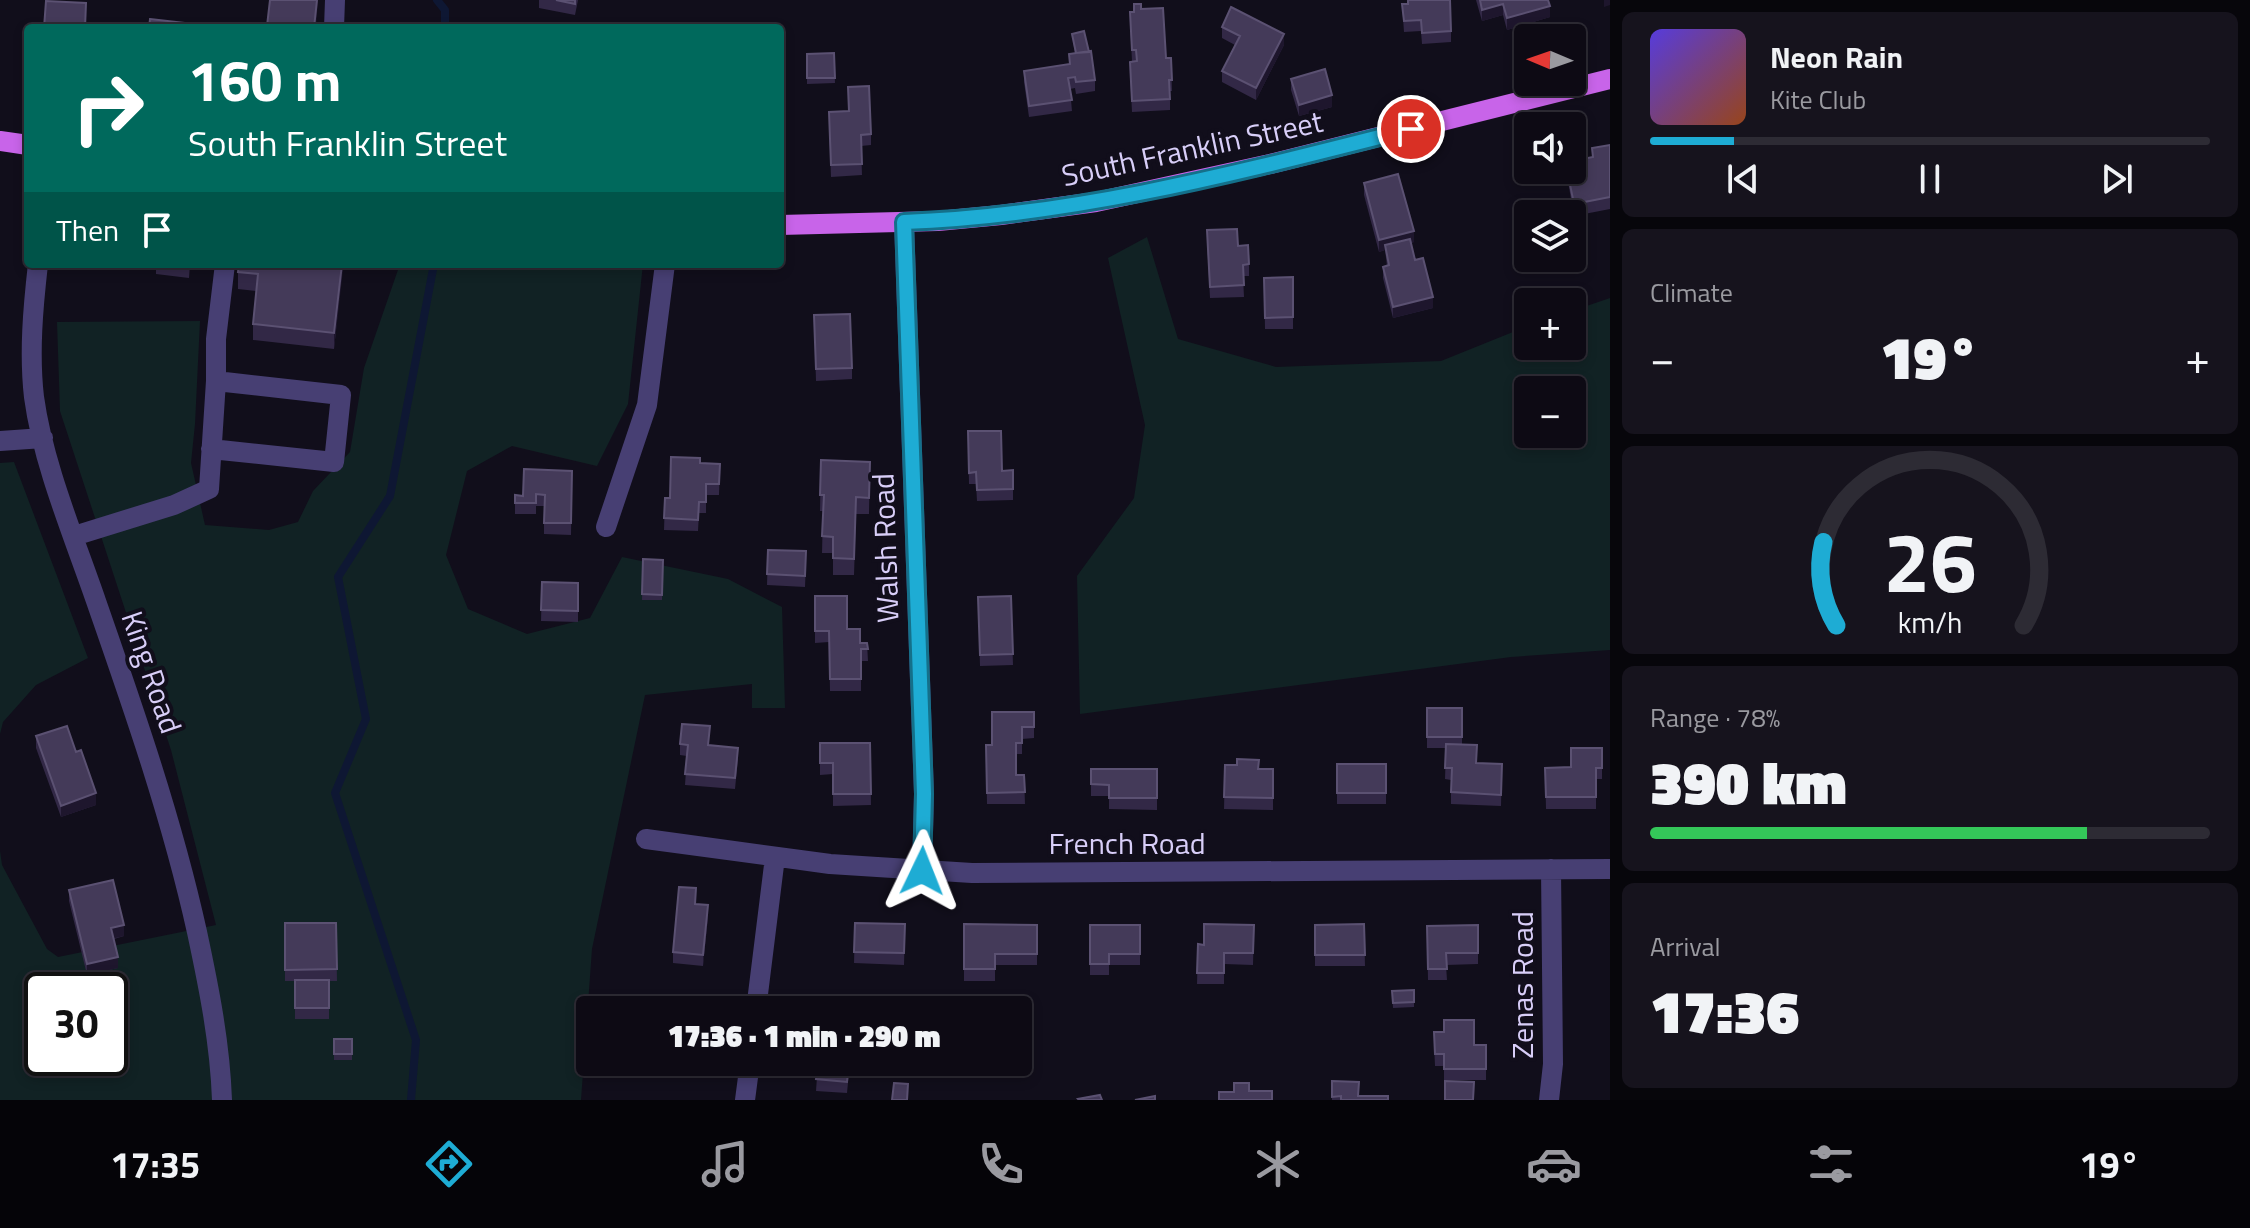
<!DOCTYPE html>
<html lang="en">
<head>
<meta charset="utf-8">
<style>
	body { margin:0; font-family:"Titillium Web",sans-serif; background:#16131d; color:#f1f3f6; height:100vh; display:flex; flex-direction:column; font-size:30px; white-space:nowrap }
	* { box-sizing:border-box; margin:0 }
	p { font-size:26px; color:#9a9aa0 }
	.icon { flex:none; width:44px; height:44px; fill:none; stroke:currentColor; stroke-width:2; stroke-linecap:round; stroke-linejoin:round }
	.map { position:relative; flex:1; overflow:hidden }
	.sheet { display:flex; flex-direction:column; gap:12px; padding:12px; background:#07060b; width:640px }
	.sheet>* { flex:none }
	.hud { position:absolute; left:24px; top:24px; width:760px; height:244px; border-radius:8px; box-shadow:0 4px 12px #0003,0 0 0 2px #2d2b34; background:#00695c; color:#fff; overflow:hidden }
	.needle { width:52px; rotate:272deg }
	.controls { position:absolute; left:1514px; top:24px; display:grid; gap:16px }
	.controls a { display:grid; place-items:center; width:72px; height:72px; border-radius:8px; background:#0d0a14; box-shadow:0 4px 12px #0003,0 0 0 2px #2d2b34; font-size:40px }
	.speed { position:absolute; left:24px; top:972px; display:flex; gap:16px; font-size:40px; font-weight:700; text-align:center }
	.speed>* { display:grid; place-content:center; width:104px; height:104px; border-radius:50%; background:#0d0a14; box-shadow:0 4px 12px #0003,0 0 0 2px #2d2b34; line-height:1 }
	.speed .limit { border:4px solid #111; border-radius:12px; background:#fff; color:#111 }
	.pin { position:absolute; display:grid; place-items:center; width:68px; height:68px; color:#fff; margin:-34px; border:4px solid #fff; border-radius:50%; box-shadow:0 2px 8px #0007 }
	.me { position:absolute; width:88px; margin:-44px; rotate:2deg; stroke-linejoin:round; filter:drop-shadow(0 0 6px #0008) }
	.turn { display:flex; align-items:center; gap:28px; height:168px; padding:0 32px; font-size:36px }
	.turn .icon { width:104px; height:104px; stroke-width:2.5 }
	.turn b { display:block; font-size:56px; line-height:68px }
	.then { display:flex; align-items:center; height:76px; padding:0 32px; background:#0003; gap:16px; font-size:30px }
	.big { font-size:60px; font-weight:800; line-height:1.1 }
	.sheet .tile { flex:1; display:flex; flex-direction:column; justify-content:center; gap:12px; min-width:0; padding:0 28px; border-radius:12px; background:#16131d }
	.sheet .dial { align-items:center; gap:0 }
	.dial svg { height:208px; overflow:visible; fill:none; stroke:#2d2b34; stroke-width:7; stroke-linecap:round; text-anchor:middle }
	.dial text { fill:#f1f3f6; stroke:none }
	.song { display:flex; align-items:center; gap:24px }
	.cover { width:96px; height:96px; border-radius:12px; background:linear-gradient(135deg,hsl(250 70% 55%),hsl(20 70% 35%)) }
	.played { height:8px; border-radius:4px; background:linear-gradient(90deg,#1eacd4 15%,#2d2b34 15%) }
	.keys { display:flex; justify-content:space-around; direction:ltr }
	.heat { display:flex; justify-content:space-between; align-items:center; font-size:44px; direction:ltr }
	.charge { height:12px; border-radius:6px; background:linear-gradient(90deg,#34c759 78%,#2d2b34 0) }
	.trip { position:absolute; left:576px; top:996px; width:456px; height:80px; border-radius:8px; background:#0d0a14; box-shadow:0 4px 12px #0003,0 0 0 2px #2d2b34; font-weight:800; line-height:80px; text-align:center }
	.tabs { display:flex; height:128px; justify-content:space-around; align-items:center; background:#050408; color:#9a9aa0 }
	.tabs .icon { width:56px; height:56px }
	.tabs .active { color:#1eacd4 }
	.tabs b { font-size:36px; color:#f1f3f6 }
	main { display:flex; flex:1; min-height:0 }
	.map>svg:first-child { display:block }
	.green { fill:#112224; fill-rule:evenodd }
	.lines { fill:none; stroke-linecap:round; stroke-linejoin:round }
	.stream { stroke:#0e1733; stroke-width:8 }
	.minor { stroke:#473f73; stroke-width:20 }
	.major { stroke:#c864e9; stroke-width:20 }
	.wall { fill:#322846 }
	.shaded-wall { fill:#1e162d }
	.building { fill:#443a59; stroke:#5b5172; stroke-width:2 }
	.route-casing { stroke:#14708a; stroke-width:20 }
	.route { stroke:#1eacd4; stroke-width:14 }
	.labels { text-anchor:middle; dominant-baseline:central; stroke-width:8; stroke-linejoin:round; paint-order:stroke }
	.street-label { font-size:30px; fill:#d8cef8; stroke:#110e1b }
</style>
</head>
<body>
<main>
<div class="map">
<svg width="1610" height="1100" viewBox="0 0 1610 1100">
	<rect width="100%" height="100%" fill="#110e1b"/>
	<!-- green -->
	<path class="green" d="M1147,237L1178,339L1276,367L1441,361L1528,326V346H1572V311L1610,298V650L1511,657L1080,714L1077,576L1134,498L1145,425L1108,258ZM1528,390H1572V434H1528Z
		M400,264H643L628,404L597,466L512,446L467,471L446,555L468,609L527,634L590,618L622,557L728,579L782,607L785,708H752V684L645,695L592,949L581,1100H0V851L2,865L47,949L58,957L216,925L171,750L60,411L57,322L200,321L195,424L191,463L205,525L269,530L298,522L313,491L350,452L364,368ZM42,990H110V1058H42Z
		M14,462L88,658L36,685L3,722L0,734V463Z"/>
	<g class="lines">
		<!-- stream -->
		<path class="stream" d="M437,0L445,10V28
			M411,1100L416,1040L335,793L366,719L338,577L390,496L434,264"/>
		<!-- minor -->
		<path class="minor" d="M334,28L335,0
			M904,222L924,794L922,871
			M38,264C33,308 29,353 34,397C43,464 74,537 96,601C134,710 172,819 197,932C209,988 220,1043 222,1100
			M0,441L43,438
			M211,449L334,462L341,395L216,381
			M606,527L647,405L665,264
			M74,536L174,505L209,489L216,381V339L225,264
			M646,839L830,864L972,873L1610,869
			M756,1010L775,857
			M745,1100L750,1062
			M1549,1100L1553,1064L1551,869"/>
		<!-- major -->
		<path class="major" d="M0,141L28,145
			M780,225L938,221L1001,215L1096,202L1270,164L1610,79"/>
	</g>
	<!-- wall -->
	<path class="wall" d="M539,0H578L575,15L539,8Z
		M1408,0H1433L1451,31V42L1422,44L1421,31L1404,32L1402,4H1408Z
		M1476,0H1548L1550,17L1507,30L1503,15L1482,21Z
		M1141,9L1166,58H1171L1172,91H1170V110L1132,112L1130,73V62L1132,61L1130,23L1134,12Z
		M1222,27L1284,45L1256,100L1222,82V71L1235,45L1222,38Z
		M1072,34L1089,52L1095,80V91L1076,94L1075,88L1070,89L1072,111L1029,117L1024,82V71L1069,64V54H1075Z
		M834,53L835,83L807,84V54Z
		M1291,79L1332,107L1299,116L1291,90Z
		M848,87L871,134V145L861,146L862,175L831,177L829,123L848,111Z
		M1610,145V209L1574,216L1566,170H1572L1592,158V148Z
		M1364,183L1414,242L1411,243L1415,260L1433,308L1393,318L1383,278V267L1387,266L1385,250L1379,252L1364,195Z
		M1207,242L1238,246L1249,264V276H1243L1244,297L1210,298Z
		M156,264H190L189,278L156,274Z
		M343,264L334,349L253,340V324L257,291L238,289V272Z
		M1293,277V329H1265L1264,278Z
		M814,315L852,368V379L816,381Z
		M968,431L1002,471L1013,470V500L977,501L976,484H969Z
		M821,460L870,462L869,514H856L854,575H833V553H822L823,511H820Z
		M700,463L720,464L719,495H706V513H699L698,531L664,530L665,498H670Z
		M572,471L571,535L544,534V506H536V514H515V495L523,496Z
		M768,550L806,563L805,587L767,585Z
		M643,559L663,560L662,600H642Z
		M542,582L578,583V622L541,621Z
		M815,596L860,643H867L868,661H861V691H830L829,642L815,643Z
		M1011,596L1013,665L980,666L978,597Z
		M1427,708H1462V744L1476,763L1502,764L1501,806L1451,804V780L1445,779L1446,748H1427Z
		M1034,712V738L1022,739V754H1016V775H1024L1025,804H987L986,745H992Z
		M36,736L76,752L96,805L61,817L36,748Z
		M820,743H870L871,805L833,806V774L820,775Z
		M680,744L709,745L738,759L735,789L685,785L687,756L680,755Z
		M1602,748V779H1596V809H1546L1545,768L1571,767Z
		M1337,764H1386V804H1337Z
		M1225,765L1273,769V810L1224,809Z
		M1091,769H1157V810L1109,809V796H1091Z
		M69,890L124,936L114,939L118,968L87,975L69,901Z
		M708,917L703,966L673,963V952Z
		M285,923H336L337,981H329V1019H295V981H285Z
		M855,923L905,924L904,965L854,963Z
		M964,924L1037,925V965H995V981H964Z
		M1364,924L1365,966H1315V925Z
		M1090,925H1140V965H1109V975H1090Z
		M1254,925L1253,965L1224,964V984H1197L1198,944L1204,945Z
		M1478,925V964L1446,965L1447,980H1428L1427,926Z
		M1414,990V1007L1393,1008L1392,991Z
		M1444,1032L1474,1045H1486V1080H1444V1066H1435L1434,1044Z
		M334,1039H352V1060H334Z
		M661,1062H693L692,1076L661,1074Z
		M818,1062H850L847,1093L816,1091Z
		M1332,1081L1359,1096L1388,1100H1332Z"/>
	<!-- shaded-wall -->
	<path class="shaded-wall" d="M317,0H318L316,28H314Z
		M1604,0H1610V5L1604,7Z
		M1503,4V15L1482,21V10Z
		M1550,6V17L1507,30V18Z
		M1284,34V45L1256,100V88Z
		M1332,95V107L1299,116V105Z
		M1414,231V242L1386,250L1385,245V250L1379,252V240Z
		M342,264H343V270L334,349V333Z
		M1433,297V308L1393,318V307Z
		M96,793V805L61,817V806Z
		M708,905V917L703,966V955Z
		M124,925V936L111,939V928Z
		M118,957V968L87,975V964Z"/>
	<!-- building -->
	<path class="building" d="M270,0H317L314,28H263V25L267,26Z
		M556,0H575V4Z
		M1408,0H1450L1451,31L1422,33L1421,20L1404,21L1402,4H1408Z
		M1480,0H1548L1550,6L1507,18L1503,4L1482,10Z
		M46,1L86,3L85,28H44Z
		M1134,4H1141V9L1163,8L1166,58H1171L1172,80H1169L1170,99L1132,101L1130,62L1137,61L1136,50H1132L1130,12H1134Z
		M1231,7L1284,34L1256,88L1222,71L1240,36L1222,27Z
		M150,19L186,23L185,28H149Z
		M1084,31L1089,52L1076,53L1072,34Z
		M1091,51L1095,80L1076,82L1075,77L1068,78L1072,100L1029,106L1024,71L1070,64L1069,54Z
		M834,53L835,78H807V54Z
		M1325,69L1332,95L1299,105L1291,79Z
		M869,86L871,134L861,135L862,164L831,165L829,112L849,111L848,87Z
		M1610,145V197L1574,204L1567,170H1572V161L1593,157L1592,148Z
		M1398,174L1414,231L1379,240L1364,183Z
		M1237,229L1238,246L1248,245L1249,264L1243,265L1244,285L1210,287L1207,230Z
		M1410,239L1415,260L1423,258L1433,297L1393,307L1383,267L1389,265L1385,245Z
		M239,264H342L334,333L253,324L258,274L238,272Z
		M1293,277V317L1265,318L1264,278Z
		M850,314L852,368L816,369L814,315Z
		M968,431H1001L1002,471L1013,470V489L977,490L976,472L969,473Z
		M671,457L700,458V463L720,464L719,484H706V502H699L698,520L664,518L665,498H670Z
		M821,460L870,462L869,498L856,497L854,559L833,558V537L822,536L824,495H820Z
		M524,469L572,471L571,523H544L545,495L536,494V503H515V495L523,496Z
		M768,550L806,551L805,576L767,574Z
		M643,559L663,560L662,595L642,594Z
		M542,582L578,583V611L541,610Z
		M815,596H847V629H860V643H867L868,649H861V679H830L829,631H815Z
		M1011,596L1013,654L980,655L978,597Z
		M1427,708H1462V737H1427Z
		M992,712H1034V727H1022V743H1016V775H1024L1025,792L987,793L986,745H992Z
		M682,724L710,726L708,745L738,748L735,778L685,774L688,745L680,744Z
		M67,726L76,752L81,750L96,793L61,806L36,736Z
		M820,743H870L871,794H833V763H820Z
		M1446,744L1477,745L1476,763L1502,764L1501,795L1451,792L1452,768H1445Z
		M1571,748H1602V768H1596V797H1546L1545,768L1571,767Z
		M1237,759L1259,760L1258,769H1273V798L1224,797L1225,765H1237Z
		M1337,764H1386V793H1337Z
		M1091,769H1157V798H1109V785L1091,784Z
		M113,880L124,925L111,928L118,957L87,964L69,890Z
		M679,887L696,888L695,904L708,905L703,955L673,952Z
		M285,923H336L337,969L285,970Z
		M855,923L905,924L904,953L854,952Z
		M964,924L1037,925V954H995V969H964Z
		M1204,924L1254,925L1253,953H1224V973H1197L1198,944L1204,945Z
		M1364,924L1365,955H1315V925Z
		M1090,925H1140V954H1109V964H1090Z
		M1478,925V953H1446L1447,969H1428L1427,926Z
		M295,980H329V1008H295Z
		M1414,990V1002L1393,1003L1392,991Z
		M1444,1020H1474V1045H1486V1069H1444V1054H1435L1434,1032H1444Z
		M334,1039H352V1054H334Z
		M661,1062H692V1064Z
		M818,1062H849L847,1082L816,1079Z
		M1332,1081L1359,1082L1358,1096H1388V1100H1341V1096L1332,1097Z
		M1445,1081L1474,1082L1473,1100H1445Z
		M894,1083L908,1084L907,1100H892Z
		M1234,1083H1249V1091H1272V1100H1219V1092H1234Z
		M1100,1095L1102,1100H1079L1078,1099Z
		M1155,1096V1100H1135Z"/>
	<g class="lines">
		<defs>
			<path id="route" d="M922,871L924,794L904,222C1077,216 1244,171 1411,129"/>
		</defs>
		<!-- route casing -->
		<use href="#route" class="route-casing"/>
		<!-- route -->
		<use href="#route" class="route"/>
	</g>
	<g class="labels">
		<!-- street labels -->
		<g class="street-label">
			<text transform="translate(1192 148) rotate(-12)">South Franklin Street</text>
			<text transform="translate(885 548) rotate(-92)">Walsh Road</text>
			<text transform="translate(152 672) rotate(71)">King Road</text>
			<text x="1127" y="843">French Road</text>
			<text transform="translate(1522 985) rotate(-90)">Zenas Road</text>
		</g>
	</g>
</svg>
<div class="controls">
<a><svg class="needle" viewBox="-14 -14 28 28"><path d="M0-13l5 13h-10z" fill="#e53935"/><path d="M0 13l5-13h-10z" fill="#9a9aa0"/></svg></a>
<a><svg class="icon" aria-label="sound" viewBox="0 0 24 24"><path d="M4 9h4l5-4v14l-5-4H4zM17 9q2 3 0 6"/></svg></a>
<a><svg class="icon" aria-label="layers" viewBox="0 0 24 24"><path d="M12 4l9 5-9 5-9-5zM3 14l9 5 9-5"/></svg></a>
<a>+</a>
<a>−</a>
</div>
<div class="speed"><div class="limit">30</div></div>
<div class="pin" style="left:1411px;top:129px;background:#d93025"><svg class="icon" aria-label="arrive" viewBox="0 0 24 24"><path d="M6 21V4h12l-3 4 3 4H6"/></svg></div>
<svg class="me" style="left:922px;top:871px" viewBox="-20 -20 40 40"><path d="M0-17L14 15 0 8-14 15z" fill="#1eacd4" stroke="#fff" stroke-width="4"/></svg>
<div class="trip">17:36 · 1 min · 290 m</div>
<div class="hud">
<div class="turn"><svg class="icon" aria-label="right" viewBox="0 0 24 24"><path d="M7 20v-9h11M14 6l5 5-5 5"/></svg><div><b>160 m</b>South Franklin Street</div></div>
<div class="then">Then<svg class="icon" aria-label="arrive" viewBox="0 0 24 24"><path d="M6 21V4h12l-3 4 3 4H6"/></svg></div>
</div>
</div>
<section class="sheet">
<div class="tile">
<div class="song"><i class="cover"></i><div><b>Neon Rain</b><p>Kite Club</p></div></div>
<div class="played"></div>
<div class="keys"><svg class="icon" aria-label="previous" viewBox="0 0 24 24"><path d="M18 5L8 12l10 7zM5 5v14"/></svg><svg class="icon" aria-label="pause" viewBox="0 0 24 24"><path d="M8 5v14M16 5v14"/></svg><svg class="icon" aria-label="next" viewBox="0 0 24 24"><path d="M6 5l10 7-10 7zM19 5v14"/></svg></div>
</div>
<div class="tile"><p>Climate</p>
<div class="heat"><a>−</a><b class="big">19°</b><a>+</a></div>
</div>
<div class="tile dial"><svg viewBox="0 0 100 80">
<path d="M14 69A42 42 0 1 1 86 69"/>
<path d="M14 69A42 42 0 0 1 9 37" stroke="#1eacd4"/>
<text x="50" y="56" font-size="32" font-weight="700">26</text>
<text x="50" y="72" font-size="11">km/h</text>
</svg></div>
<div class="tile"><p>Range · 78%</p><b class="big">390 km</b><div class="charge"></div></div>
<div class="tile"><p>Arrival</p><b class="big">17:36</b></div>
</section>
</main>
<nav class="tabs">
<b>17:35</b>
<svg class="icon active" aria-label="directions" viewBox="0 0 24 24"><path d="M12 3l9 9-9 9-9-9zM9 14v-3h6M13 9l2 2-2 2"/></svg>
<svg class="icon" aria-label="music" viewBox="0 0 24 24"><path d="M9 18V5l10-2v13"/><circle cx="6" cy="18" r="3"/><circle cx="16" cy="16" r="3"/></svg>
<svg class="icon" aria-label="phone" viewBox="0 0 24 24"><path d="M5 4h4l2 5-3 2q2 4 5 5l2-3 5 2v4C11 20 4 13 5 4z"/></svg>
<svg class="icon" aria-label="climate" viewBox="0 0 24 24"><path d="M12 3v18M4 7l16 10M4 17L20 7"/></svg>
<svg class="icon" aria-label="car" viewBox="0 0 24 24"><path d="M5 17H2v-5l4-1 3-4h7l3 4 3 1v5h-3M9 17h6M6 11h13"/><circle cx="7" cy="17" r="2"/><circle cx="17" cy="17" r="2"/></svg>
<svg class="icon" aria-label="filters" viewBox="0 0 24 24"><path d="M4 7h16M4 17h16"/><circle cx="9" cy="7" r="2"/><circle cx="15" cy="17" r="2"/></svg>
<b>19°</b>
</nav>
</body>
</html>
